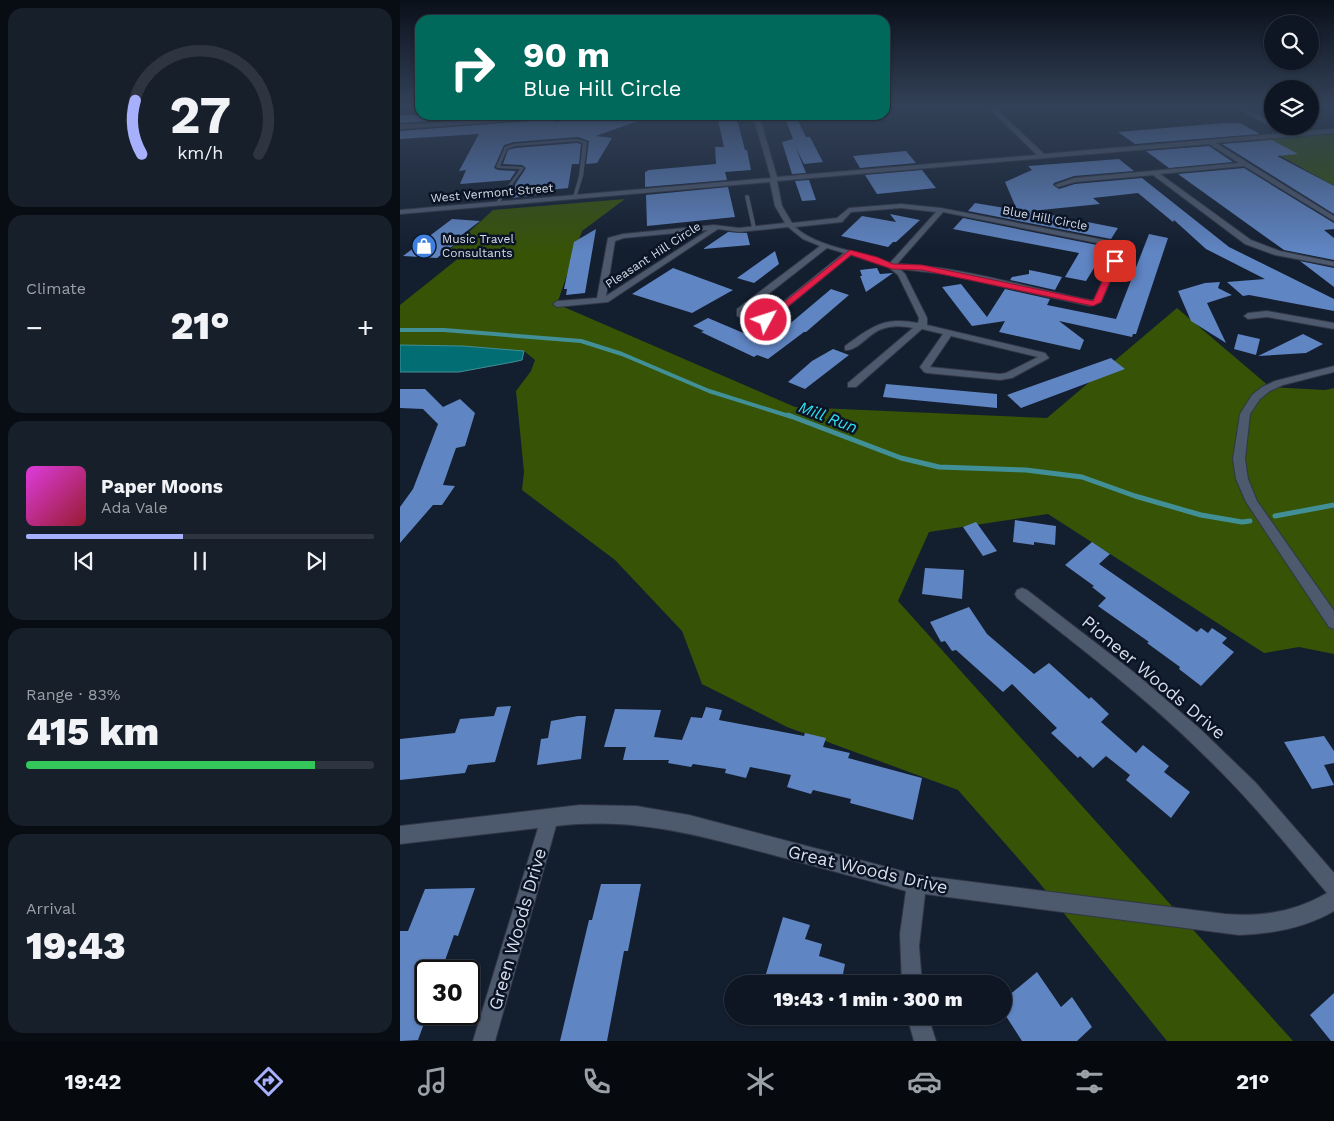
<!DOCTYPE html>
<html lang="en">
<head>
<meta charset="utf-8">
<style>
	body { margin:0; font-family:"Work Sans",sans-serif; background:#171f2b; color:#f1f3f6; height:100vh; display:flex; flex-direction:column; font-size:19px; white-space:nowrap }
	* { box-sizing:border-box; margin:0 }
	p { font-size:16px; color:#9b9fa6 }
	.icon { flex:none; width:28px; height:28px; fill:none; stroke:currentColor; stroke-width:2; stroke-linecap:round; stroke-linejoin:round }
	.map { position:relative; flex:1; overflow:hidden }
	.side { display:flex; flex-direction:column; gap:8px; padding:8px; background:#080c13; width:400px }
	.side>* { flex:none }
	.top-card { position:absolute; left:15px; top:15px; width:475px; height:105px; border-radius:15px; box-shadow:0 1px 4px #0004,0 0 0 1px #2e3541; background:#00695c; color:#fff; overflow:hidden }
	.fabs { position:absolute; left:864px; top:15px; display:grid; gap:10px }
	.fabs a { display:grid; place-items:center; width:55px; height:55px; border-radius:50%; background:#0e1623; box-shadow:0 1px 4px #0004,0 0 0 1px #2e3541; font-size:25px }
	.speed { position:absolute; left:15px; top:960px; display:flex; gap:10px; font-size:25px; font-weight:700; text-align:center }
	.speed>* { display:grid; place-content:center; width:65px; height:65px; border-radius:50%; background:#0e1623; box-shadow:0 1px 4px #0004,0 0 0 1px #2e3541; line-height:1 }
	.speed .limit { border:2px solid #111; border-radius:8px; background:#fff; color:#111 }
	.pin { position:absolute; display:grid; place-items:center; width:42px; height:42px; color:#fff; margin:-21px; border-radius:10px; box-shadow:0 2px 8px #0006 }
	.me { position:absolute; width:55px; margin:-28px; rotate:50deg; stroke-linejoin:round; filter:drop-shadow(0 0 4px #0008) }
	.turn { display:flex; align-items:center; gap:18px; height:105px; padding:0 25px; font-size:22px }
	.turn .icon { width:65px; height:65px; stroke-width:2.5 }
	.turn b { display:block; font-size:35px; line-height:42px }
	.big { font-size:38px; font-weight:800; line-height:1.1 }
	.side .tile { flex:1; display:flex; flex-direction:column; justify-content:center; gap:8px; min-width:0; padding:0 18px; border-radius:15px; background:#171f2b }
	.side .dial { align-items:center; gap:0 }
	.dial svg { height:130px; overflow:visible; fill:none; stroke:#2e3541; stroke-width:7; stroke-linecap:round; text-anchor:middle }
	.dial text { fill:#f1f3f6; stroke:none }
	.song { display:flex; align-items:center; gap:15px }
	.cover { width:60px; height:60px; border-radius:8px; background:linear-gradient(135deg,hsl(300 70% 55%),hsl(350 70% 35%)) }
	.played { height:5px; border-radius:2px; background:linear-gradient(90deg,#a7b0fc 45%,#2e3541 45%) }
	.keys { display:flex; justify-content:space-around; direction:ltr }
	.heat { display:flex; justify-content:space-between; align-items:center; font-size:28px; direction:ltr }
	.charge { height:8px; border-radius:4px; background:linear-gradient(90deg,#34c759 83%,#2e3541 0) }
	.trip { position:absolute; left:324px; top:975px; width:288px; height:50px; border-radius:25px; background:#0e1623; box-shadow:0 1px 4px #0004,0 0 0 1px #2e3541; font-weight:800; line-height:50px; text-align:center }
	.tabs { display:flex; height:80px; justify-content:space-around; align-items:center; background:#06090e; color:#9b9fa6 }
	.tabs .icon { width:35px; height:35px }
	.tabs .current { color:#a7b0fc }
	.tabs b { font-size:22px; color:#f1f3f6 }
	main { display:flex; flex:1; min-height:0 }
	.map>svg:first-child { display:block }
	.forest { fill:#375306 }
	.water { fill:#026e74; stroke:#429097 }
	.lines { fill:none; stroke-linecap:round; stroke-linejoin:round }
	.stream-far1 { stroke:#429097; stroke-width:4 }
	.stream { stroke:#429097; stroke-width:5 }
	.building { fill:#6085c3 }
	.lane-casing { stroke:#313645; stroke-width:1 }
	.street-casing { stroke:#313645; stroke-width:2 }
	.lane { fill:#4d596d; fill-rule:evenodd }
	.street { fill:#4d596d; fill-rule:evenodd }
	.route { fill:#e11d48; stroke:#92132f }
	.labels { text-anchor:middle; dominant-baseline:central; stroke-width:5; stroke-linejoin:round; paint-order:stroke }
	.far-street-label { font-size:12px; fill:#d7deea; stroke:#0a1425 }
	.far-poi-label { font-size:12px; fill:#d7deea; stroke:#0a1425; text-anchor:start }
	.water-label { font-size:16px; font-style:italic; fill:#32e1ee; stroke:#0a1425 }
	.near-street-label { font-size:18px; fill:#d7deea; stroke:#0a1425 }
</style>
</head>
<body>
<main>
<section class="side">
<div class="tile dial"><svg viewBox="0 0 100 80">
<path d="M14 69A42 42 0 1 1 86 69"/>
<path d="M14 69A42 42 0 0 1 10 36" stroke="#a7b0fc"/>
<text x="50" y="56" font-size="32" font-weight="700">27</text>
<text x="50" y="72" font-size="11">km/h</text>
</svg></div>
<div class="tile"><p>Climate</p>
<div class="heat"><a>−</a><b class="big">21°</b><a>+</a></div>
</div>
<div class="tile">
<div class="song"><i class="cover"></i><div><b>Paper Moons</b><p>Ada Vale</p></div></div>
<div class="played"></div>
<div class="keys"><svg class="icon" aria-label="previous" viewBox="0 0 24 24"><path d="M18 5L8 12l10 7zM5 5v14"/></svg><svg class="icon" aria-label="pause" viewBox="0 0 24 24"><path d="M8 5v14M16 5v14"/></svg><svg class="icon" aria-label="next" viewBox="0 0 24 24"><path d="M6 5l10 7-10 7zM19 5v14"/></svg></div>
</div>
<div class="tile"><p>Range · 83%</p><b class="big">415 km</b><div class="charge"></div></div>
<div class="tile"><p>Arrival</p><b class="big">19:43</b></div>
</section>
<div class="map">
<svg width="934" height="1041" viewBox="0 0 934 1041">
	<rect width="100%" height="100%" fill="#131e2f"/>
	<!-- forest -->
	<path class="forest" d="M934,134V186L854,141L864,140Z
		M225,199L182,231L157,304L395,407L647,418L777,308L870,387L925,390L934,388V654L899,647L864,653L648,514L529,532L498,601L893,1041H767L637,880L558,790L387,727L302,684L282,631L215,560L122,490L124,472L116,391L131,371L135,360L124,351L63,346L0,345V305L60,257L44,255L93,210Z"/>
	<!-- water -->
	<path class="water" d="M0,345L63,346L124,351L122,360L113,362L59,372H0Z"/>
	<g class="lines">
		<!-- stream-far1 -->
		<path class="stream-far1" d="M0,330H44L181,341L222,354L309,391L392,417"/>
		<!-- stream -->
		<path class="stream" d="M388,415L501,458L539,467L626,470L682,477L735,496L801,515L842,522L850,521
			M875,516L934,505"/>
	</g>
	<!-- building -->
	<path class="building" d="M0,115H125L0,123Z
		M212,115H249V117L196,136L212,138L197,163L186,164L189,141L178,137L114,142L104,145L94,168L98,170L116,171L110,180L60,184L66,170L59,171L79,134L0,139V131L155,119V122Z
		M317,115H336L345,150H347L351,170L325,172L327,180L245,187V172L249,170L316,164L315,147H324Z
		M384,115H395L406,137H410L423,162L404,164L396,148L406,173L392,174L382,142L393,139Z
		M824,123H840L860,134L735,144L718,132Z
		M872,140L898,154L877,156L934,186V214L822,144Z
		M177,143L181,144L179,164H172L168,188L139,191L138,195L111,198L116,183L126,168L122,165L103,164L108,150L115,148Z
		M809,146L833,162L769,168L746,151Z
		M506,151L516,163L460,168L453,156Z
		M719,159L734,171L674,176L654,183L653,185L659,189L675,184L742,178L829,247L934,299V311L849,295L843,296L827,282L865,279L806,249L774,220L773,222L738,193L693,198L700,204L631,211L718,228L711,239L568,211L575,203L617,210L605,182L632,170L628,166Z
		M844,168L934,223V229L924,230L934,238V260L884,250L778,174Z
		M522,170L536,188L477,194L465,175Z
		M409,180L416,200L402,201L395,181Z
		M328,187L335,217L247,226L246,195Z
		M490,214L520,220L496,242H493L488,247L441,236L462,216L496,222Z
		M563,218L707,247L686,281L665,277L679,253L553,229Z
		M52,219L80,221L50,244H55L37,258L3,256Z
		M196,229L185,293L166,295L167,289H164L174,242Z
		M328,232L347,233L350,245L303,249Z
		M749,234L768,238L736,334H733L732,337L659,321L684,340L680,350L599,332L605,321L572,326L542,287L561,284L587,317L605,289L650,299L647,305L716,319Z
		M375,251L379,264L354,283L337,278Z
		M900,261L934,268V287Z
		M273,268L333,290L292,313L232,294Z
		M477,268L480,274L493,273L466,292L460,276H462L460,270Z
		M629,270L644,273L662,277L655,290L610,280L612,277L629,274Z
		M820,282L818,288L832,295L807,303L826,343L791,321L778,291L805,283Z
		M431,289L449,295L406,332H404L368,359L357,355L354,357L301,332L304,331L293,326L308,318L367,343Z
		M838,334L860,339L856,355L834,349Z
		M903,334L923,344L906,353L858,356Z
		M433,349L449,355L405,389L388,382L412,361Z
		M711,358L725,369L621,408L607,395Z
		M486,384L597,394V408L483,397Z
		M0,389H25L43,407L60,399L75,413L65,446L56,448L43,485L55,486L42,505H33L0,543V507L13,489L38,424L23,409L0,408Z
		M615,520L656,526L655,545L634,542V545L613,542Z
		M576,522L597,551L583,556L563,527Z
		M692,542L710,554L699,564L797,632L801,628L808,633L812,628L827,638L822,643L834,652L801,686L779,669L780,667L747,643L749,642L698,606L706,598L692,587L694,586L665,565Z
		M525,568L564,570L562,599L522,594Z
		M569,607L587,634L634,674L649,663L689,699L691,697L709,714L701,722L736,753L743,745L769,766L764,772L790,792L771,818L726,780L730,775L706,756L693,768L680,756L678,758L651,733L657,728L612,684L603,692L556,650L552,651L545,641L541,642L530,622Z
		M111,706L95,762L68,765L65,773L0,780V739L55,733L60,719L94,716L97,707Z
		M306,707L322,710L319,720L404,736L405,733L426,738L423,747L450,753L448,758L522,778L513,820L450,803L451,799L413,790L411,794L387,787L391,775L350,767L346,778L325,773L326,769L293,764L291,767L268,763L269,760H223L226,747H204L215,709L261,710L254,737L282,740L291,717L302,718Z
		M178,716H186L181,759L137,765L141,739L148,738L151,721Z
		M924,736L934,751V763L924,765L934,785L912,789L884,742Z
		M201,884H241L228,951H224L207,1041H160L189,920H192Z
		M75,888L58,936L54,935L42,969H26V1018L18,1040L0,1041V931H8L25,889Z
		M383,917L410,925L405,939L422,944L419,956L445,964L441,984H363Z
		M637,972L661,1007L672,997L692,1027L677,1041H622L602,1010V1001Z
		M934,993V1041H931L910,1015Z"/>
	<g class="lines">
		<defs>
			<path id="lane" d="M177,139L187,142L183,176L176,198L173,197L179,176L183,143L177,141L115,146L107,149L100,166L122,167L124,168L98,205H96L95,204L120,169L98,168L96,167L105,147L114,144Z
				M347,195L349,196L356,228L354,229L352,228L345,196Z"/>
			<path id="street" d="M587,106H593L644,154L934,129V133L816,143L934,216V221L844,166L760,174L851,240L880,251L934,262V266L875,255L845,244L753,175L675,182L658,187L655,185L674,178L839,163L809,144L377,181L382,206L392,223L437,218L449,208L501,204L541,208L720,243L725,247L701,302L690,306L544,274L500,269L505,274L527,318V325L645,353L649,358L612,378L600,380L527,373L524,372L520,367L543,334L522,329L456,387H448V383L513,328C503,326 492,325 482,329C469,333 457,352 445,350V346C471,327 484,316 518,323L519,318L498,275L488,267L451,255L369,322L361,324L337,316V309L420,246L403,239L388,227L339,232L318,229L208,302L157,307L153,304L157,301L197,298L208,238L223,234L314,225L339,228L385,223L375,206L370,182L0,214V210L371,178L353,115H359L377,177L637,155ZM501,208L536,212L490,263C460,250 420,249 395,227L442,222L451,212ZM543,212L717,247L694,300H690C628,288 560,266 497,264ZM308,230L206,296L215,241L224,238ZM427,248L444,253L363,318L344,313ZM551,336L638,357L606,373L600,374L530,367Z
				M834,106H841L872,123L874,126H870Z
				M154,115H182L0,129V125Z
				M867,311L934,323V329L867,317L848,319L844,316L848,313Z
				M934,366V372L883,385L870,391L860,399L850,414L845,459L848,479L857,501L934,611V629L929,627L846,502L836,479L833,459L840,414L852,395L862,387L875,381Z
				M622,588L627,590L736,674L799,728L855,782L934,873V911C905,928 872,934 839,935L525,894L519,946L522,984H502L500,934L506,891C460,878 413,866 366,853C293,834 233,817 156,826L95,1041H73L138,828L0,844V826L180,805L236,806L289,815L517,875L825,914C861,917 895,912 927,893C888,847 850,799 806,757C748,699 682,649 617,598L615,594L617,590Z
				M507,1016H528L536,1041H514Z"/>
		</defs>
		<!-- lane casing -->
		<use href="#lane" class="lane-casing"/>
		<!-- street casing -->
		<use href="#street" class="street-casing"/>
		<!-- lane -->
		<use href="#lane" class="lane"/>
		<!-- street -->
		<use href="#street" class="street"/>
	</g>
	<!-- sky -->
	<linearGradient id="sky" x2="0" y2="1"><stop stop-color="#0a101a"/><stop offset="0.42" stop-color="#334158"/><stop offset="1" stop-color="#334158" stop-opacity="0"/></linearGradient>
	<rect width="934" height="252" fill="url(#sky)"/>
	<!-- route -->
	<path class="route" d="M450,250L477,257L493,264L522,265L693,301L712,261L715,259L719,261L701,302L693,306L522,270L492,269L451,255L369,322H363V319Z"/>
	<!-- icons -->
	<defs>
		<symbol id="shop-disc" viewBox="-11 -11 22 22"><circle r="9.5" fill="#3f7fe0" stroke="#0a1425"/><path d="M-5-2.5h2.3a2.7 3.5 0 0 1 5.4 0H5L5.5 6h-11ZM-1.5-2.5h3a1.5 2.3 0 0 0-3 0Z" fill="#fff"/></symbol>
	</defs>
	<g fill-rule="evenodd">
		<use href="#shop-disc" x="10" y="232" width="28" height="28"/>
	</g>
	<g class="labels">
		<!-- far-street labels -->
		<g class="far-street-label">
			<text transform="translate(92 193) rotate(-5)">West Vermont Street</text>
			<text transform="translate(645 218) rotate(11)">Blue Hill Circle</text>
			<text transform="translate(253 255) rotate(-33)">Pleasant Hill Circle</text>
		</g>
		<!-- far-poi labels -->
		<g class="far-poi-label">
			<text x="42" y="239">Music Travel<tspan x="42" dy="14">Consultants</tspan></text>
		</g>
		<!-- water labels -->
		<g class="water-label">
			<text transform="translate(428 417) rotate(21)">Mill Run</text>
		</g>
		<!-- near-street labels -->
		<g class="near-street-label">
			<text transform="translate(754 677) rotate(40)">Pioneer Woods Drive</text>
			<text transform="translate(468 869) rotate(13)">Great Woods Drive</text>
			<text transform="translate(117 929) rotate(-74)">Green Woods Drive</text>
		</g>
	</g>
</svg>
<div class="fabs">
<a><svg class="icon" aria-label="search" viewBox="0 0 24 24"><circle cx="10" cy="10" r="6"/><path d="M15 15l6 6"/></svg></a>
<a><svg class="icon" aria-label="layers" viewBox="0 0 24 24"><path d="M12 4l9 5-9 5-9-5zM3 14l9 5 9-5"/></svg></a>
</div>
<div class="speed"><div class="limit">30</div></div>
<div class="pin" style="left:715px;top:261px;background:#d93025"><svg class="icon" aria-label="arrive" viewBox="0 0 24 24"><path d="M6 21V4h12l-3 4 3 4H6"/></svg></div>
<svg class="me" style="left:366px;top:320px" viewBox="-20 -20 40 40"><circle r="17" fill="#e11d48" stroke="#fff" stroke-width="3"/><path d="M0-11L8 9 0 5-8 9z" fill="#fff"/></svg>
<div class="trip">19:43 · 1 min · 300 m</div>
<div class="top-card">
<div class="turn"><svg class="icon" aria-label="right" viewBox="0 0 24 24"><path d="M7 20v-9h11M14 6l5 5-5 5"/></svg><div><b>90 m</b>Blue Hill Circle</div></div>
</div>
</div>
</main>
<nav class="tabs">
<b>19:42</b>
<svg class="icon current" aria-label="directions" viewBox="0 0 24 24"><path d="M12 3l9 9-9 9-9-9zM9 14v-3h6M13 9l2 2-2 2"/></svg>
<svg class="icon" aria-label="music" viewBox="0 0 24 24"><path d="M9 18V5l10-2v13"/><circle cx="6" cy="18" r="3"/><circle cx="16" cy="16" r="3"/></svg>
<svg class="icon" aria-label="phone" viewBox="0 0 24 24"><path d="M5 4h4l2 5-3 2q2 4 5 5l2-3 5 2v4C11 20 4 13 5 4z"/></svg>
<svg class="icon" aria-label="climate" viewBox="0 0 24 24"><path d="M12 3v18M4 7l16 10M4 17L20 7"/></svg>
<svg class="icon" aria-label="car" viewBox="0 0 24 24"><path d="M5 17H2v-5l4-1 3-4h7l3 4 3 1v5h-3M9 17h6M6 11h13"/><circle cx="7" cy="17" r="2"/><circle cx="17" cy="17" r="2"/></svg>
<svg class="icon" aria-label="filters" viewBox="0 0 24 24"><path d="M4 7h16M4 17h16"/><circle cx="9" cy="7" r="2"/><circle cx="15" cy="17" r="2"/></svg>
<b>21°</b>
</nav>
</body>
</html>
